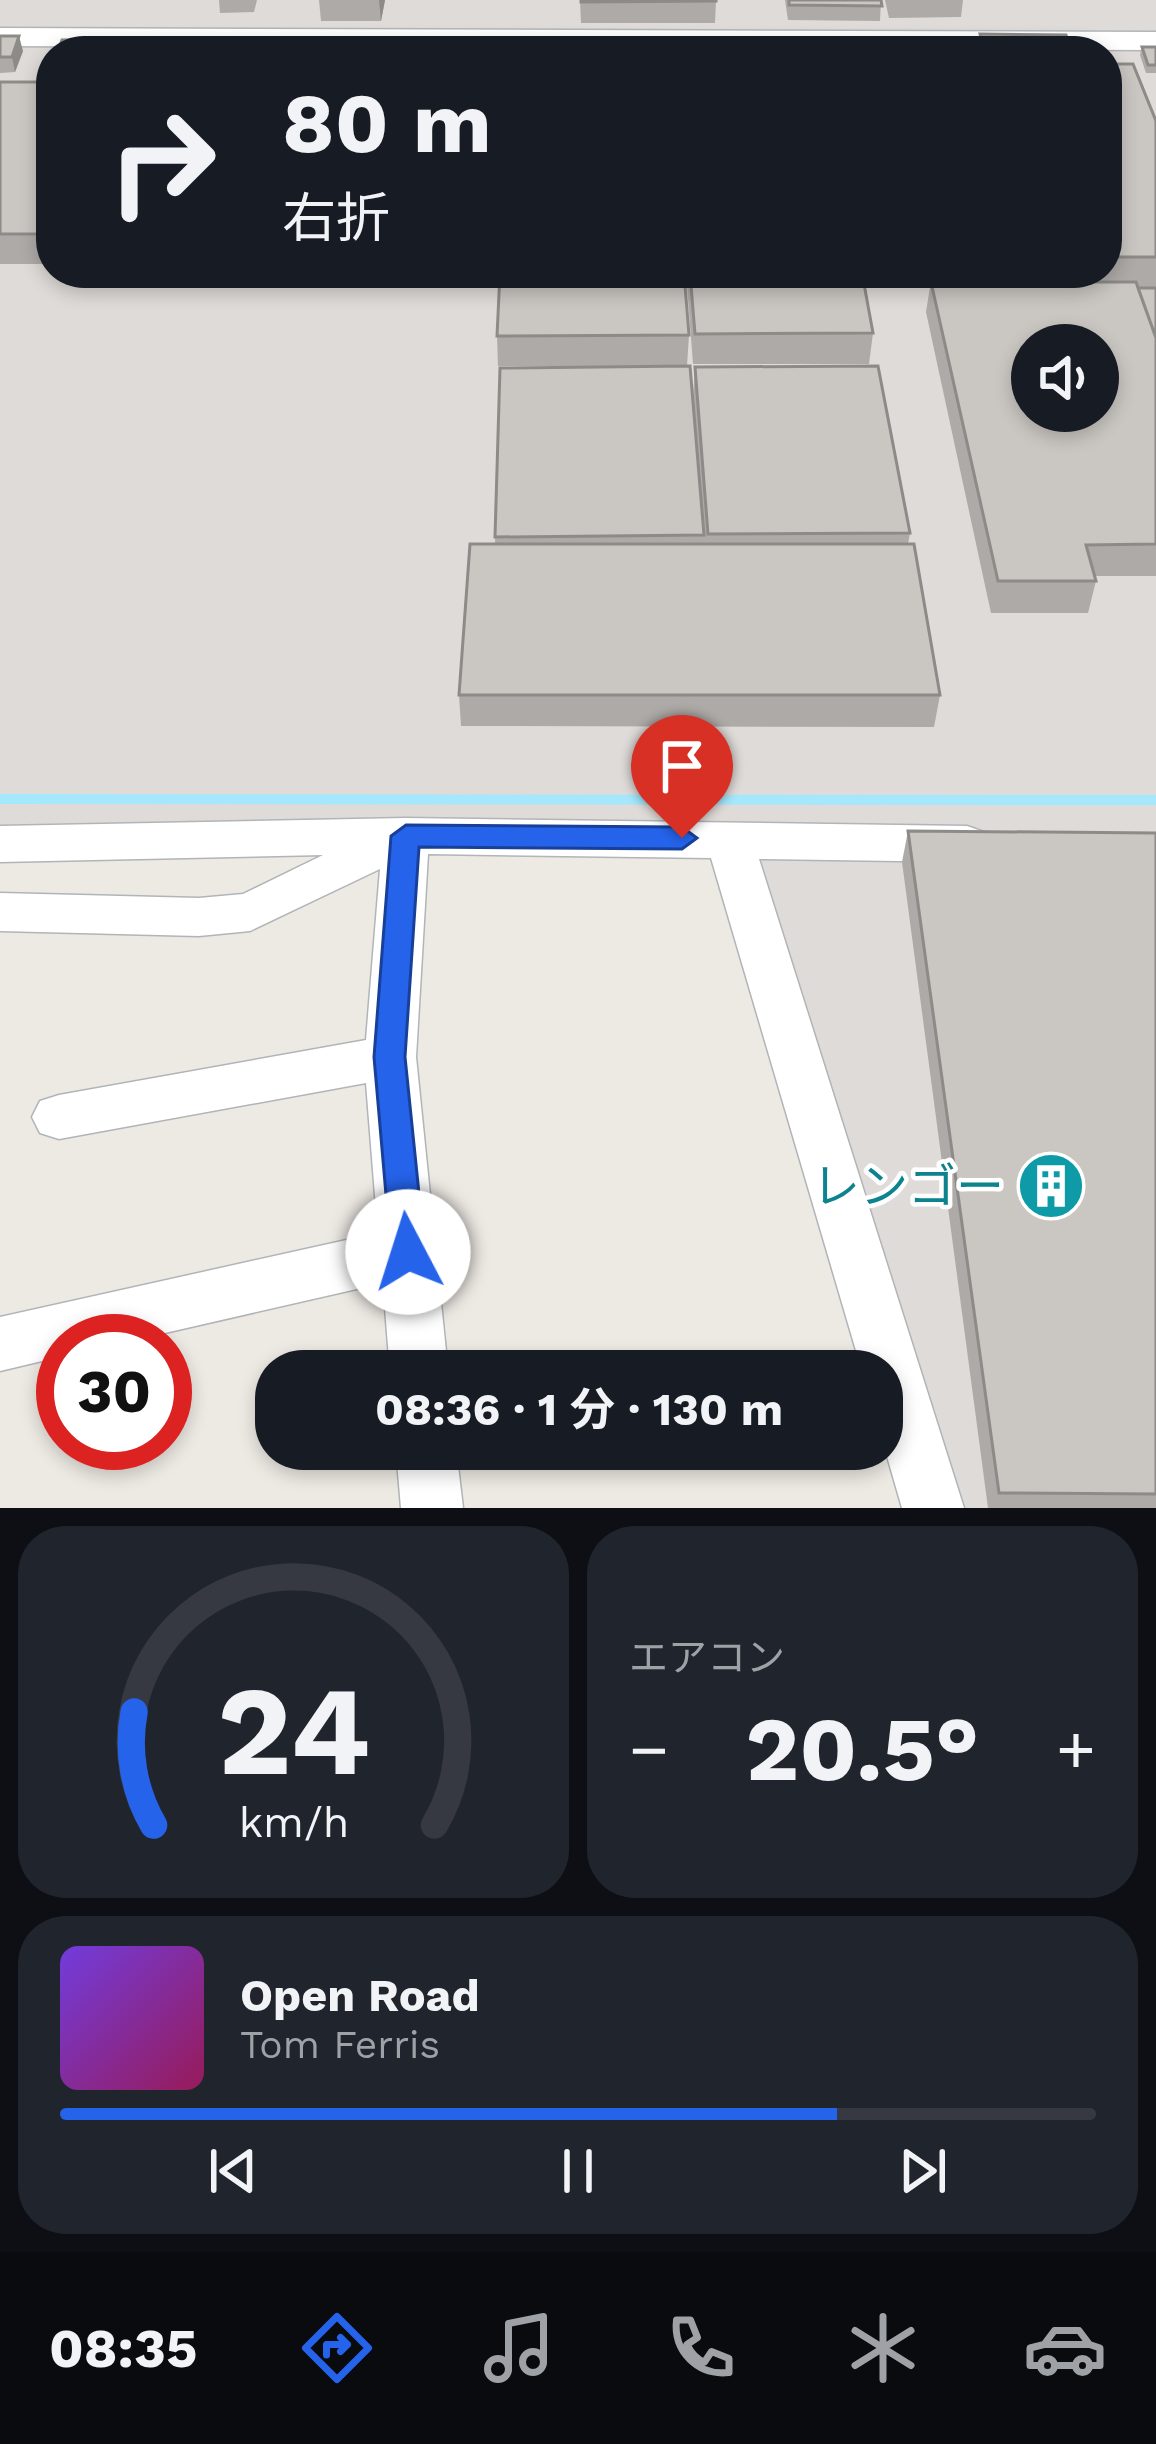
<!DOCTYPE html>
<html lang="ja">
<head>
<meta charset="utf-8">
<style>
	body { margin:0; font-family:"Work Sans","Noto Sans JP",sans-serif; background:#20242c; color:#f1f3f6; height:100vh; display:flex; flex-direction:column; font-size:45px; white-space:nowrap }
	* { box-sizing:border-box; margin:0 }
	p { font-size:39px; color:#9ea1a6 }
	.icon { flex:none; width:66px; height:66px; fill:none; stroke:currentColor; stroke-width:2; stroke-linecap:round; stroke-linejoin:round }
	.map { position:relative; height:1508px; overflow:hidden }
	.sheet { display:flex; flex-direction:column; gap:18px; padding:18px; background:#0d0f14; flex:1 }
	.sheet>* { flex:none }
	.guide { position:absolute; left:36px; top:36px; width:1086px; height:252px; border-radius:48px; box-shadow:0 6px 18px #0003; background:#171b24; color:#f1f3f6; overflow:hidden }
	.fabs { position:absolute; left:1011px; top:324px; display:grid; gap:24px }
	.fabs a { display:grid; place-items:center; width:108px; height:108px; border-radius:50%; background:#171b24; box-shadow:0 6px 18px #0003; font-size:60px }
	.speed { position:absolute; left:36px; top:1314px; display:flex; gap:24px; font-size:60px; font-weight:700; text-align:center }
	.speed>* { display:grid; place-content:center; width:156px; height:156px; border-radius:50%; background:#171b24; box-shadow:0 6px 18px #0003; line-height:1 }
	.speed .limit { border:18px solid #d22; background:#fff; color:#111 }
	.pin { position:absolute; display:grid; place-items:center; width:102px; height:102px; color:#fff; margin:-123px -51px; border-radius:50% 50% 50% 0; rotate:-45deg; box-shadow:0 0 12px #0007 }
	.pin .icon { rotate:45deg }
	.me { position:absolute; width:132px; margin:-66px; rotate:355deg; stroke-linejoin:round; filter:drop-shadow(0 0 9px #0008) }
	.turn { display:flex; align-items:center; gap:42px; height:252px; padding:0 48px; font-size:54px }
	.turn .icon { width:156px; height:156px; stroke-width:2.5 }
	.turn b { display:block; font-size:84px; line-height:102px }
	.big { font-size:90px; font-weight:700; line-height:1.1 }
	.sheet .tile { flex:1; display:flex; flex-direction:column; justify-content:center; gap:18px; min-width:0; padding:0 42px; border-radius:48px; background:#20242c }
	.sheet .dial { align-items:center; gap:0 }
	.dial svg { height:312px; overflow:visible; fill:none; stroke:#363941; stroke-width:7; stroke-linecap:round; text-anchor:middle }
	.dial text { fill:#f1f3f6; stroke:none }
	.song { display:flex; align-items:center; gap:36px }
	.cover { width:144px; height:144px; border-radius:18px; background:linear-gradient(135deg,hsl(260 70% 55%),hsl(330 70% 35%)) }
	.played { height:12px; border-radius:6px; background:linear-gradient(90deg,#2563eb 75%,#363941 75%) }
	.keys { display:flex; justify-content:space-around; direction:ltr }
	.heat { display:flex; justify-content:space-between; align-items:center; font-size:66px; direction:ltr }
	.sheet .tiles { flex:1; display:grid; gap:18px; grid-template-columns:1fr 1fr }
	.tile:last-child { grid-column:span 2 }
	.trip { position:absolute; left:255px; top:1350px; width:648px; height:120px; border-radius:48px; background:#171b24; box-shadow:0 6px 18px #0003; font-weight:700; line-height:120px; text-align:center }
	.tab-bar { display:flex; height:192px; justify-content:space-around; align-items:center; background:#090b0e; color:#9ea1a6 }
	.tab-bar .icon { width:84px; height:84px }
	.tab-bar .active { color:#2563eb }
	.tab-bar b { font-size:54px; color:#f1f3f6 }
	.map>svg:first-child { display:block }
	.industrial { fill:#dfdbd8; fill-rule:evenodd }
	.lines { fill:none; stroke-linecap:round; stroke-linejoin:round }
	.stream { stroke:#a5e7fc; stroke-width:10 }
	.minor-casing { stroke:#b1b5b8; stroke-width:3 }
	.minor { fill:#fff; fill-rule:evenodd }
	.wall { fill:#aeaaa7 }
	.shaded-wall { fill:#8d8b88 }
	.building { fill:#cac6c2; stroke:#8d8b88; stroke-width:3; fill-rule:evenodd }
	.route { fill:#2563eb; stroke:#184099; stroke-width:3 }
	.labels { text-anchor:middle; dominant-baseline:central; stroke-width:9; stroke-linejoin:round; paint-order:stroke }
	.near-culture-label { font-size:48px; fill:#0d838f; stroke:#fff; text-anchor:end }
</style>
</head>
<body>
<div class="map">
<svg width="1156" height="1508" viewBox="0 0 1156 1508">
	<rect width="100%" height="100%" fill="#ede9e3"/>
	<!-- industrial -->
	<path class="industrial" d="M0,0H1156V1508H933L728,838L0,844ZM51,51H1107V273H51ZM1032,345H1098V411H1032Z"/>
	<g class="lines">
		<!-- stream -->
		<path class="stream" d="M0,799L1156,800"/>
		<defs>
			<path id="minor" d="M0,28L1156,32V50L0,46Z
				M406,818L967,826L984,832L990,844L984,856L967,862L759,859L964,1508H902L882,1439V1371H862L711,858L428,854L416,1057L448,1371H390L383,1283L130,1341H63V1356L0,1371V1317L378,1233L366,1083L59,1139L40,1133L32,1117L40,1101L59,1095L366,1040L380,869L250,931L199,936L0,931V893L199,898L243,894L323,855L0,862V826Z
				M396,1449H456L463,1508H401Z"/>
		</defs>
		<!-- minor casing -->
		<use href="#minor" class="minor-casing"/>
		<!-- minor -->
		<use href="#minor" class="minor"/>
	</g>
	<!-- wall -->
	<path class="wall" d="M219,0H257L254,12L220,13Z
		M319,0H385L381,21H321Z
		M580,0H716L715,23H581Z
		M785,0H881L880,21L788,20Z
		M885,0H963L961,17L889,18Z
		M980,34L1071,49V51H978Z
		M0,36L23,51L15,72L0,73Z
		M1142,47H1156V73H1146L1140,55Z
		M1107,64L1156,121V287H1138L1156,288V576H1094L1096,581L1088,613H991L926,312L930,287H871L869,273H1107Z
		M0,82H51V264H0Z
		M686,273H862L873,333L869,364H693Z
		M689,335L687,366H498L497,336Z
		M695,367L910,533L908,544L940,695L934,727L461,726L459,695L495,544L500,368L704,535V544L693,398Z
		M908,831L1156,833V1508H988L902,862Z"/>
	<!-- shaded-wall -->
	<path class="shaded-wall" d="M379,0H385L381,21Z
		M19,36L23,51L15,72L12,57Z"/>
	<!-- building -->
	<path class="building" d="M581,0H716V1L581,2Z
		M789,0H881L882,6L789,5Z
		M980,34L1066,35L1071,49H984Z
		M0,36H19L12,57H0Z
		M131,39L127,51H58L62,40Z
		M1142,47H1156V65H1148Z
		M323,49H396V51H323Z
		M1107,64H1133L1156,121V257H1107Z
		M0,82H51V234H0Z
		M500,273H684L689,335L497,336Z
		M690,273H862L873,333L695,334Z
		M931,282H1136L1156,338V544L1086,545L1096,581H998ZM1032,345H1098V411H1032Z
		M1138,288H1156V338Z
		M690,366L704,535L495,537L500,368Z
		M878,366L910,533L708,534L695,367Z
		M470,544H914L940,695H459Z
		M908,831L1156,833V1494L999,1493Z"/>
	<!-- route -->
	<path class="route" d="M406,825L682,827L697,838L682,849L419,847L405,1057L425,1252L420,1263L408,1268L396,1263L391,1252L374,1057L391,836Z"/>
	<!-- icons -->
	<defs>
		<symbol id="building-disc" viewBox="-11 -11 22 22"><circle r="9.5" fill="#0f9aa8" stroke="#fff"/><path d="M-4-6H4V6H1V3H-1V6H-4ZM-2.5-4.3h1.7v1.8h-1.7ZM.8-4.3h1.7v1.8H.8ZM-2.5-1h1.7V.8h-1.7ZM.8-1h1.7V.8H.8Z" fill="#fff"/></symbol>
	</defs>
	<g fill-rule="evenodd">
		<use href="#building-disc" x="1013" y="1148" width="76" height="76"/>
	</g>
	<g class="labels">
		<!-- near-culture labels -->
		<g class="near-culture-label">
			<text x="1004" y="1186">レンゴー</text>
		</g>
	</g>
</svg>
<div class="fabs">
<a><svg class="icon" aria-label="sound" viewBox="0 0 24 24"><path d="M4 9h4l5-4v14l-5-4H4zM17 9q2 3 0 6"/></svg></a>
</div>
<div class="speed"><div class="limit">30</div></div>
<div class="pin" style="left:682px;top:838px;background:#d93025"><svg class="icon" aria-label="arrive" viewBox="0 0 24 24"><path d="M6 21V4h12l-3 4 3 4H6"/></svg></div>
<svg class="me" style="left:408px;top:1252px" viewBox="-20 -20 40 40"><circle r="19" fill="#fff"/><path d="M0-13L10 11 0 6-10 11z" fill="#2563eb"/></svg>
<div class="trip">08:36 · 1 分 · 130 m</div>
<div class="guide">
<div class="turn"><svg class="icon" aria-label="right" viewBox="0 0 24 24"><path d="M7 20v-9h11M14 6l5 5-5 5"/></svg><div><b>80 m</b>右折</div></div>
</div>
</div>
<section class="sheet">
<div class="tiles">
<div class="tile dial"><svg viewBox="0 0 100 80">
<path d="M14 69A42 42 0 1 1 86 69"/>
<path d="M14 69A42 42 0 0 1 9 40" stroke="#2563eb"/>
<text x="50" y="56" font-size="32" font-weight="700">24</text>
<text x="50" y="72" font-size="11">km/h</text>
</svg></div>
<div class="tile"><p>エアコン</p>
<div class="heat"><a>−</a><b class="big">20.5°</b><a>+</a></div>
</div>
<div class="tile">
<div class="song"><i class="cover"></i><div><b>Open Road</b><p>Tom Ferris</p></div></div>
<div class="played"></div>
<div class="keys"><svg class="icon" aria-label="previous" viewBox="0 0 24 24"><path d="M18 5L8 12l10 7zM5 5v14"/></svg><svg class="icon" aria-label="pause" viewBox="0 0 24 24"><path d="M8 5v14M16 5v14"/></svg><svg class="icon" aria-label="next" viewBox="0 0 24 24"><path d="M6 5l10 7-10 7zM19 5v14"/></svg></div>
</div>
</div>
</section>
<nav class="tab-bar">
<b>08:35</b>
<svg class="icon active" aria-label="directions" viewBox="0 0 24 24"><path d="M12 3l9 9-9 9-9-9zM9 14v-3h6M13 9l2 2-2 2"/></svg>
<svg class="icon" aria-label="music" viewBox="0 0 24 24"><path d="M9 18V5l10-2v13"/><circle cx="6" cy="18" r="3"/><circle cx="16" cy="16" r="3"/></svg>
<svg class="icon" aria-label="phone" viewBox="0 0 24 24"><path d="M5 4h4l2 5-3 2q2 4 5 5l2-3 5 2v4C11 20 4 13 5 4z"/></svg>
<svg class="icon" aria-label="climate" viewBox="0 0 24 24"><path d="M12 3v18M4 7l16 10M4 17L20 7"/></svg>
<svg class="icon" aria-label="car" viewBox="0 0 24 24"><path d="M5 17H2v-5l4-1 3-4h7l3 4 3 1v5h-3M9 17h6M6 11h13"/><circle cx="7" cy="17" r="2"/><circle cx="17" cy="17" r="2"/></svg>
</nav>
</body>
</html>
